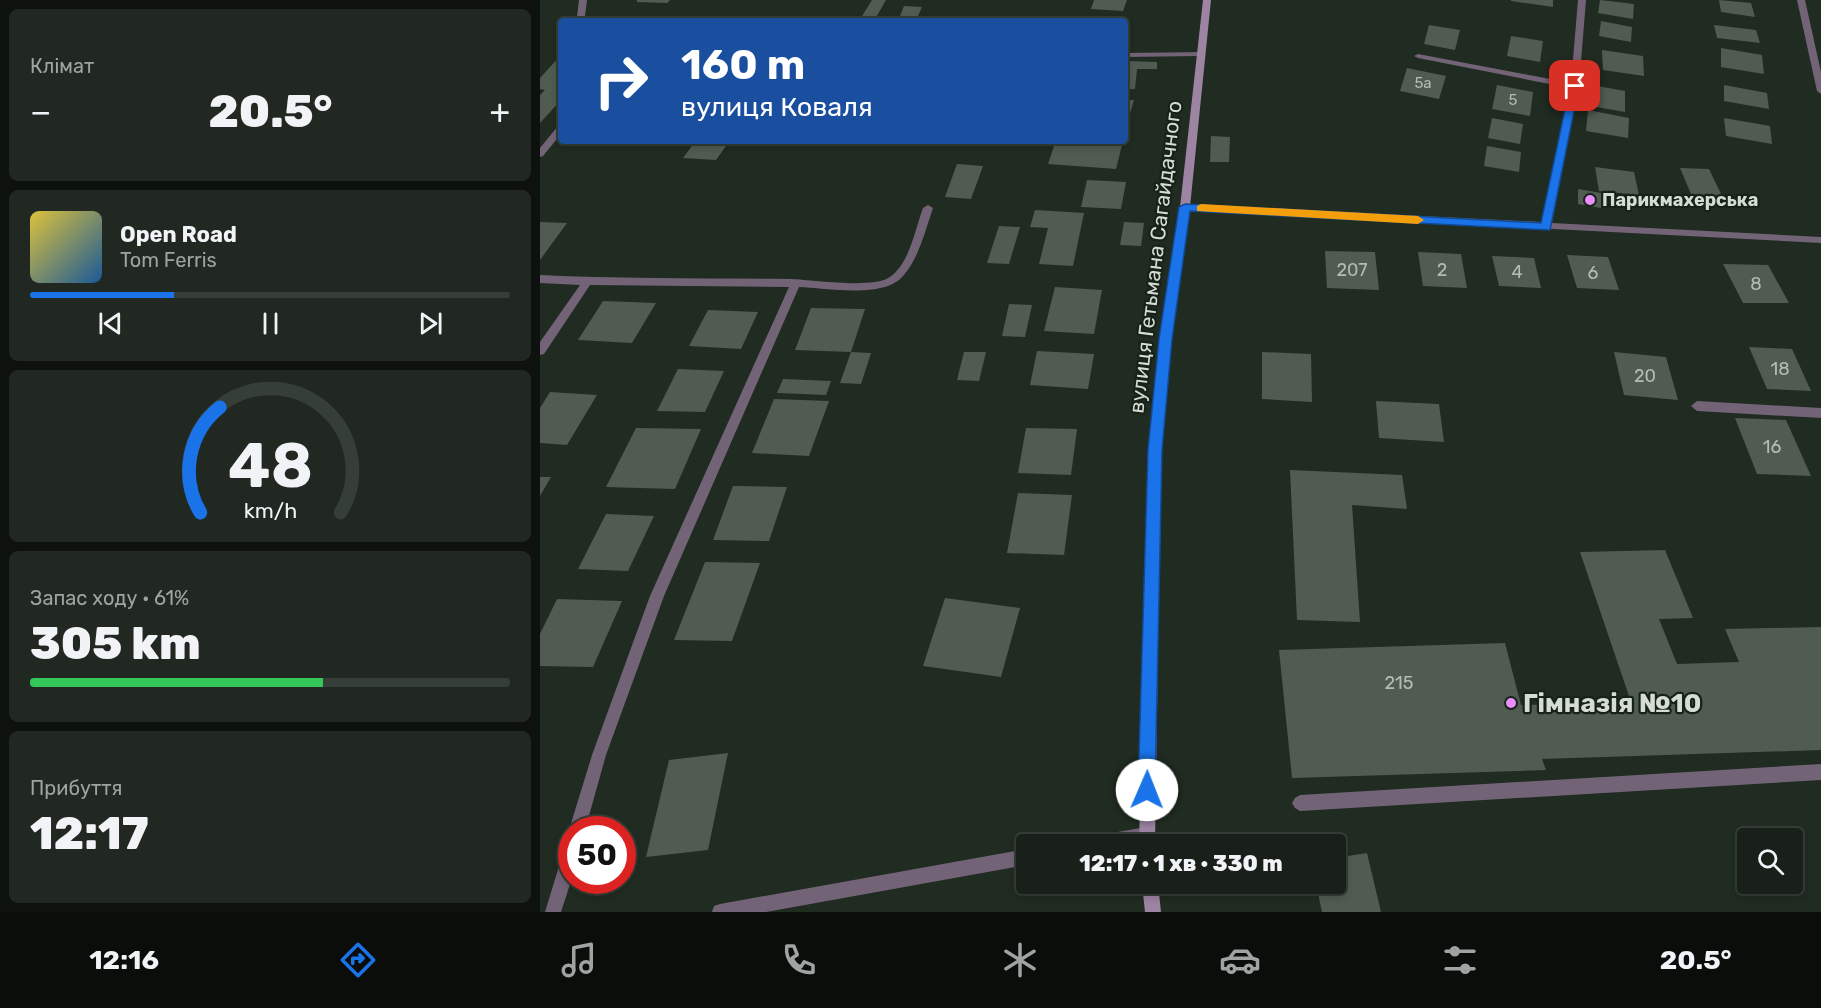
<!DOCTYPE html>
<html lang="uk">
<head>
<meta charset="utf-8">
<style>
	body { margin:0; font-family:Rubik,sans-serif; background:#212822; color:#f1f3f6; height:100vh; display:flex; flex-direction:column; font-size:22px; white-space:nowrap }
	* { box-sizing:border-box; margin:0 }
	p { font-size:20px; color:#9fa3a2 }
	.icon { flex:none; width:33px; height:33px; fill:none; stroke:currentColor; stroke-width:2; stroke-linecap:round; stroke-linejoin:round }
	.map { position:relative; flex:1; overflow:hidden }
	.drawer { display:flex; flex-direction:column; gap:9px; padding:9px; background:#0d120e; width:540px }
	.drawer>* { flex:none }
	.top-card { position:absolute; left:18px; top:18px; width:570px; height:126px; border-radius:6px; box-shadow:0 3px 9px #0003,0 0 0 2px #363e38; background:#1a4fa0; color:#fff; overflow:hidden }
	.buttons { position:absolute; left:1197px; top:828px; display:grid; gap:12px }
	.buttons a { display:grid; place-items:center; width:66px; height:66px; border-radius:6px; background:#182019; box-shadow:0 3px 9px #0003,0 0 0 2px #363e38; font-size:30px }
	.speed { position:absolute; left:18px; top:816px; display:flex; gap:12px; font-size:30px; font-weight:700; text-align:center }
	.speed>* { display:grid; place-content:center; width:78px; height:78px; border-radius:50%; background:#182019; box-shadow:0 3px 9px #0003,0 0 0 2px #363e38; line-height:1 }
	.speed .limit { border:9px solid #d22; background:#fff; color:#111 }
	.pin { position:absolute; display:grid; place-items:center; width:51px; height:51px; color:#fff; margin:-26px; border-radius:12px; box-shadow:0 3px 9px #0006 }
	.me { position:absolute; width:66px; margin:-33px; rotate:1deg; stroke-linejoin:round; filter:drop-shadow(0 0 4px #0008) }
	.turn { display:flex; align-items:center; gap:21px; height:126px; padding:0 24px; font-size:27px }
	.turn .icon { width:78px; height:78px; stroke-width:2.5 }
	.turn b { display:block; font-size:42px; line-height:51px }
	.big { font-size:45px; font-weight:800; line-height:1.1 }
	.drawer .tile { flex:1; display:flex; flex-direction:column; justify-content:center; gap:9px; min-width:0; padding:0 21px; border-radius:9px; background:#212822 }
	.drawer .dial { align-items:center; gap:0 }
	.dial svg { height:156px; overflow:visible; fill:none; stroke:#363e38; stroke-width:7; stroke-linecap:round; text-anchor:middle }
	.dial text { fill:#f1f3f6; stroke:none }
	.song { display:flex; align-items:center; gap:18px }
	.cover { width:72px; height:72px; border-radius:9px; background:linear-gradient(135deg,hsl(50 70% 55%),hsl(210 70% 35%)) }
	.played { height:6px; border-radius:3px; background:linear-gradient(90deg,#1a73e8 30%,#363e38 30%) }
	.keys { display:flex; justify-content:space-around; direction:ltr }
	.heat { display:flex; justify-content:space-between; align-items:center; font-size:33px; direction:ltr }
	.charge { height:9px; border-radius:4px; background:linear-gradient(90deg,#34c759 61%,#363e38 0) }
	.trip { position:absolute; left:476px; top:834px; width:330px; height:60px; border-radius:6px; background:#182019; box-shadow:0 3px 9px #0003,0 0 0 2px #363e38; font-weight:800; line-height:60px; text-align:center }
	.menu { display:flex; height:96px; justify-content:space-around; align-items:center; background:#0a0d0a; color:#9fa3a2 }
	.menu .icon { width:42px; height:42px }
	.menu .active { color:#1a73e8 }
	.menu b { font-size:27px; color:#f1f3f6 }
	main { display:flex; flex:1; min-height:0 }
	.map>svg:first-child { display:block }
	.building { fill:#505c51 }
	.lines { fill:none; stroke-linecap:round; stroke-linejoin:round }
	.service { fill:#736376; fill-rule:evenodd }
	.minor { fill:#736376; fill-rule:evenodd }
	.secondary { fill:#9d84a2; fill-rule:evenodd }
	.route { fill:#1a73e8; stroke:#114b97; stroke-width:1.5 }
	.slow { fill:#f59e0b }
	.poi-dot { fill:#ea8dfd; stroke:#172218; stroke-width:2 }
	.labels { text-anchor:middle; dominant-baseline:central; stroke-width:4.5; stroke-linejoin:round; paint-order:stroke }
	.far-number-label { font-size:15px; fill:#b4bcb4 }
	.far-poi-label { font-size:18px; font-weight:bold; fill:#d5dcd5; stroke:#172218; text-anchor:start }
	.number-label { font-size:18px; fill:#b4bcb4 }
	.street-label { font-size:21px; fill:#d5dcd5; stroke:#172218 }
	.near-poi-label { font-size:26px; font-weight:bold; fill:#d5dcd5; stroke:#172218; text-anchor:start }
</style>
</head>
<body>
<main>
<section class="drawer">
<div class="tile"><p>Клімат</p>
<div class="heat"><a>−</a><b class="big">20.5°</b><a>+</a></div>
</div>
<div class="tile">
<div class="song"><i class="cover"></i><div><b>Open Road</b><p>Tom Ferris</p></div></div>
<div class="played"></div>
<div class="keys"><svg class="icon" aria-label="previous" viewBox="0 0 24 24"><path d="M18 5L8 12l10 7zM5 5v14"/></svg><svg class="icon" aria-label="pause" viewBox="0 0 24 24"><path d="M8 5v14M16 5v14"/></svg><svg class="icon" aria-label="next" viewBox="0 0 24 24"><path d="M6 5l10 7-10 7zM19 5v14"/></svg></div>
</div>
<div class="tile dial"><svg viewBox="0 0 100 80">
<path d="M14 69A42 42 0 1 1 86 69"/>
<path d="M14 69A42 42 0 0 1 24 15" stroke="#1a73e8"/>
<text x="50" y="56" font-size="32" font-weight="700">48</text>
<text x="50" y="72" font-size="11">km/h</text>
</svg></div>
<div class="tile"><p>Запас ходу · 61%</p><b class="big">305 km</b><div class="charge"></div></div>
<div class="tile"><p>Прибуття</p><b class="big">12:17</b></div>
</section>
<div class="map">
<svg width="1281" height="912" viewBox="0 0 1281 912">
	<rect width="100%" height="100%" fill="#202b21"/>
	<!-- building -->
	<path class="building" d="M97,0H130L127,3L97,2Z
		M332,0H346L334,21H319Z
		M554,0H587L583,11L551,9Z
		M971,0H1013V7L971,1Z
		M1060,0L1094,4L1093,19L1058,13Z
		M1179,0L1211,3L1215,17L1181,12Z
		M364,6L382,7L378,16L409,17L407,21H358Z
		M1061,21L1092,27L1091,42L1059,36Z
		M889,25L920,30L915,50L884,44Z
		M1174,25L1216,30L1220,43L1177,38Z
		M971,36L1003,41L1000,62L967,56Z
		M1181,48L1222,55L1224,74L1181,67Z
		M1062,50L1103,56L1104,76L1063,70Z
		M21,55V100L0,123V95L5,90L0,89V78Z
		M585,61L617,62V69H597L595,89H585Z
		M867,68L906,76L899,99L860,91Z
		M1046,84L1085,91V112L1045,105Z
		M957,85L993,92L990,116L952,109Z
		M1184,85L1227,93L1229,109L1184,101Z
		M585,100H594L587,124H585Z
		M1048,110L1089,118L1088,138L1046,131Z
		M952,118L983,124L980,144L948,138Z
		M1184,118L1230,126L1232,144L1186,136Z
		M671,136L690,137L689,162H670Z
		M534,141H583L576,169L508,164L515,143L533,145Z
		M154,143L186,146L176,160L143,158Z
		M947,146L981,152L979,172L944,166Z
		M417,164L443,166L431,199L405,197Z
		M1055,167L1094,172L1099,195L1059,191Z
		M1140,168L1169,169L1182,196L1151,194Z
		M547,180L586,182L581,209L541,207Z
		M1038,189L1061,193V208L1038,204Z
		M495,210L544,213L533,266L499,264L508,228L490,227Z
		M0,222L27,223L0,260Z
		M584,222L604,223L601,246L580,245Z
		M459,226L480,227L469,264L447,263Z
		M785,251L835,252L839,290L787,288Z
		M878,252L921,254L927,288L883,286Z
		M1027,255L1068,257L1079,290L1037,288Z
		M952,256L994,258L1001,288L959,286Z
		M1183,264L1228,265L1249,303H1203Z
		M515,287L562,290L554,334L504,331Z
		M63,301L116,303L92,343L38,340Z
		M469,304L492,305L485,337L462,336Z
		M271,308L325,309L311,352L255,350Z
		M168,310L218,312L201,349L149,346Z
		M1209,347L1252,349L1271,391L1227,389Z
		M497,351L554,354L548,389L490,385Z
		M311,352L331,353L321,384L300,383Z
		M424,352H446L439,381L417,380Z
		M722,352L771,354L772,402L722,399Z
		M1074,352L1126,357L1138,400L1084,395Z
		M138,369L184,371L165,412L117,411Z
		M243,379L291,381L286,395L237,393Z
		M10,392L57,395L27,445L0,443V408Z
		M234,399L289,401L269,456L212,453Z
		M836,401L899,404L904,442L839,438Z
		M1195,418L1246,420L1271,476L1217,474Z
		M96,428L161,429L135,489L66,487Z
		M486,428L537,429L531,475L478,473Z
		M750,470L862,475L867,509L812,505L820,622L757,620Z
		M0,477H11L0,496Z
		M193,486L247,487L229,541L173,540Z
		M478,493L532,495L524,555L467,553Z
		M66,514L114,516L88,571L38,569Z
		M1125,550L1153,618L1119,619L1137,664L1199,662L1185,629L1281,627V750L1002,759L1006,770L752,778L739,650L965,643L981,705L1091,702L1040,552Z
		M165,562L220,563L192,641L134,640Z
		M405,598L480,608L461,677L383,666Z
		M17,599L82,601L53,667L0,666V634Z
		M188,753L168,850L106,857L129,760Z
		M827,853L841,912H782L776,884H795V858Z"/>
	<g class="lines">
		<!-- service -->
		<path class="service" d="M39,0H47L45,16L50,21H41L37,17Z
			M664,52L665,54L661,56L585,57V53Z
			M21,125V134L3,156L0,157V148L18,126Z
			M388,205L393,208C385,231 379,258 363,276C344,299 286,288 259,287L124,596L66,755L45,830H32L31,836L29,830L52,755L110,596L249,287L50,285L4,354L0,355V342L40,285L0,283V275C84,279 167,278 251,279C273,280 334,289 350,277C370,263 375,229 383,208Z
			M1157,401L1281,408V418L1157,411L1151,406Z
			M1281,764V780L760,811L755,808L752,803L755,798L760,795Z
			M32,842V878L21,912H5L24,850L26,844Z"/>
		<!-- minor -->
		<path class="minor" d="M1038,0H1046L1039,86L1012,223L1281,237V243L645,210L640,207L645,204L1002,222L1030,88L878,58L874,56L878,54L1031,83Z
			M1257,0H1265L1281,72V94L1277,91Z
			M606,827L612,829L614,835L612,841L606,843L547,844L549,838L555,836Z
			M486,849V865L226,912H172L174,906L180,904Z"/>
		<!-- secondary -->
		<path class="secondary" d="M663,0H671L650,207L631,339L621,450L615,844H599L609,450L621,339L640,207Z
			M602,884H618L621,912H605Z"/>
	</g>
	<!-- route -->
	<path class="route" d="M1035,83L1039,86L1010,230L650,211L632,339L622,450L615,790L613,796L607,799L601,796L598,790L608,450L619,339L639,207L645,204L1001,223L1030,86Z"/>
	<!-- slow -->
	<path class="slow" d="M661,204L878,216L884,220L878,224L657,211V206Z"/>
	<!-- markers -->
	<g class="poi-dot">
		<circle cx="1050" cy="200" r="6"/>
		<circle cx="971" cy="703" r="6"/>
	</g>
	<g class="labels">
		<!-- far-number labels -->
		<g class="far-number-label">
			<text x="883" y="83">5а</text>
			<text x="973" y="100">5</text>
		</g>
		<!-- far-poi labels -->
		<g class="far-poi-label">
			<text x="1062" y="200">Парикмахерська</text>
		</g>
		<!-- number labels -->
		<g class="number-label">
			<text x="812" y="270">207</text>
			<text x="902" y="270">2</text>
			<text x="977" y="272">4</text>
			<text x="1053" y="273">6</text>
			<text x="1216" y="284">8</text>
			<text x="1240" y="369">18</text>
			<text x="1105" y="376">20</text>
			<text x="1232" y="447">16</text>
			<text x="859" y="683">215</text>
		</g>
		<!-- street labels -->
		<g class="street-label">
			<text transform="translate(615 257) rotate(-83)">вулиця Гетьмана Сагайдачного</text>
		</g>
		<!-- near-poi labels -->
		<g class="near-poi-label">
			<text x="983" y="703">Гімназія №10</text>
		</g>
	</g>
</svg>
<div class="buttons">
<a><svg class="icon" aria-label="search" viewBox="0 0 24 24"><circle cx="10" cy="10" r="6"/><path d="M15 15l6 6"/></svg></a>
</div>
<div class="speed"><div class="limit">50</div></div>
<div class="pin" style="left:1035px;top:86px;background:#d93025"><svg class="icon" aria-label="arrive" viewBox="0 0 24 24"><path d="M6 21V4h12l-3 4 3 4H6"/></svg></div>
<svg class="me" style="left:607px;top:790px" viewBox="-20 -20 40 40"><circle r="19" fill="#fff"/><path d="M0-13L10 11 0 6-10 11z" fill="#1a73e8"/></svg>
<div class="trip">12:17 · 1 хв · 330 m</div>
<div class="top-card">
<div class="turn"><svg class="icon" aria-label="right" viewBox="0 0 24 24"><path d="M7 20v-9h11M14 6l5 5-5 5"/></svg><div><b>160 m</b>вулиця Коваля</div></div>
</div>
</div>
</main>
<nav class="menu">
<b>12:16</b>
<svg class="icon active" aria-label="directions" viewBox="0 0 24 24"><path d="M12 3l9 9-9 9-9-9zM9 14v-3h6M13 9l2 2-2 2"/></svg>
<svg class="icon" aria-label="music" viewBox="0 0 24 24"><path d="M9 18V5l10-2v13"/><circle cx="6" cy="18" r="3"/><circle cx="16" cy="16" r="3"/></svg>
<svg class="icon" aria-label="phone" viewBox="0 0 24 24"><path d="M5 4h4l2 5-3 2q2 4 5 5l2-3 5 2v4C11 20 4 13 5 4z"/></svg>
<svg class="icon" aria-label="climate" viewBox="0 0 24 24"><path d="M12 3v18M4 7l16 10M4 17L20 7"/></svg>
<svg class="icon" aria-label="car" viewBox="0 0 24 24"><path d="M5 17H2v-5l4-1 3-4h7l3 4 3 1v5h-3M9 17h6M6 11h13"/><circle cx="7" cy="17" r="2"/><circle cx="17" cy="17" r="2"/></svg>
<svg class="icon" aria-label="filters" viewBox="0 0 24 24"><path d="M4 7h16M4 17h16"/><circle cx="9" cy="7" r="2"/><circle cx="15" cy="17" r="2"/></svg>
<b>20.5°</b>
</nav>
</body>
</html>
